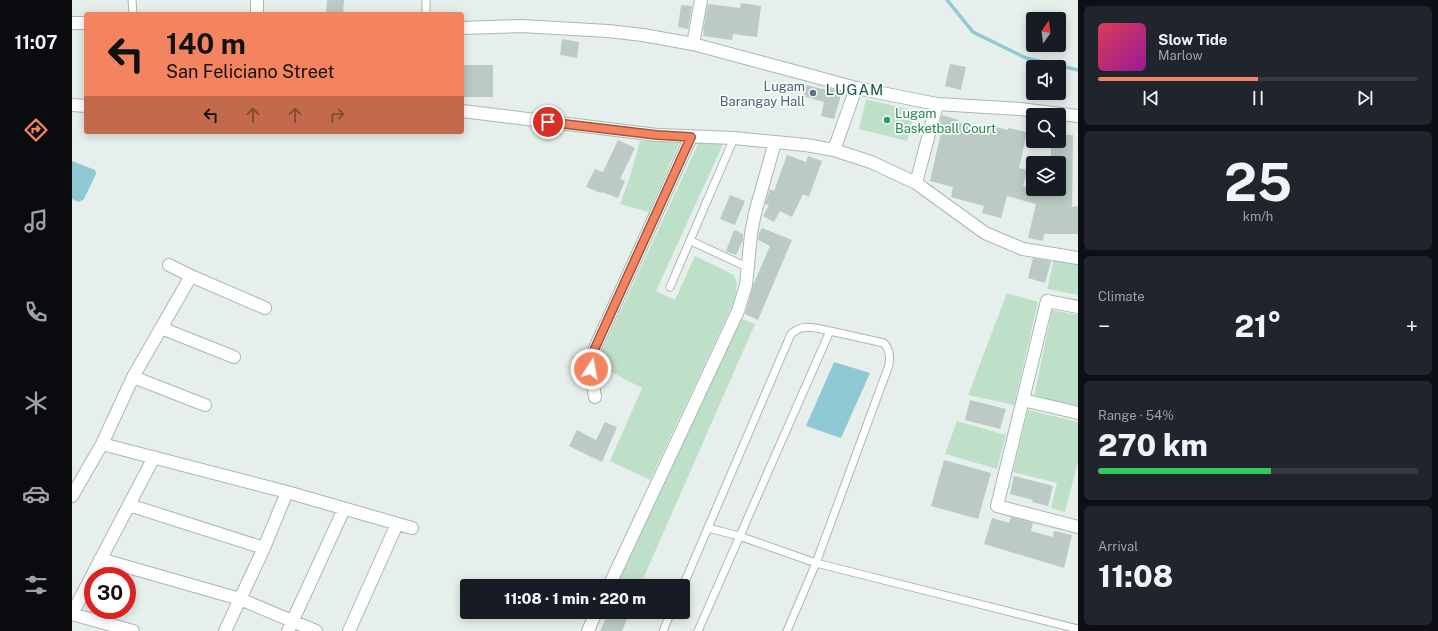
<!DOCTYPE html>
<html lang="en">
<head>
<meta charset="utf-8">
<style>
	body { margin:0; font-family:"Public Sans",sans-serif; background:#20242c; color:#f1f3f6; height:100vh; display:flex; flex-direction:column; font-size:15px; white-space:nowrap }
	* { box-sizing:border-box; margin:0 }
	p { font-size:13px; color:#9ea1a6 }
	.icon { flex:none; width:22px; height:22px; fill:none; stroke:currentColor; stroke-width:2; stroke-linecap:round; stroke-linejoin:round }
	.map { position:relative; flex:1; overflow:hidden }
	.details { display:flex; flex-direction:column; gap:6px; padding:6px; background:#0d0f14; width:360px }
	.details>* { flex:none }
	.top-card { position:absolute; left:12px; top:12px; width:380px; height:122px; border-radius:4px; box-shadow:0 2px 10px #0003; background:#f4845f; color:#111; overflow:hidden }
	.needle { width:26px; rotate:14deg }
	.buttons { position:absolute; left:954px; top:12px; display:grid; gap:8px }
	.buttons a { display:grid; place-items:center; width:40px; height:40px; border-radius:4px; background:#171b24; box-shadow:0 2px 10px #0003; font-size:20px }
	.speed { position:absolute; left:12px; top:567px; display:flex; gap:8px; font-size:20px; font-weight:700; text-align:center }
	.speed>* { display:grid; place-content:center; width:52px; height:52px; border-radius:50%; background:#171b24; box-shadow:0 2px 10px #0003; line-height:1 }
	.speed .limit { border:6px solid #d22; background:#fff; color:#111 }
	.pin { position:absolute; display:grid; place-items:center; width:34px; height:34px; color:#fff; margin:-17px; border:2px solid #fff; border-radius:50%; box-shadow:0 1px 4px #0007 }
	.me { position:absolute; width:44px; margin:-22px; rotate:11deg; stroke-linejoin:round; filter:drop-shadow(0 0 3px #0008) }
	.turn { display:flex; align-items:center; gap:14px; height:84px; padding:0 16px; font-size:18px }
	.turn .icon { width:52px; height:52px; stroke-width:2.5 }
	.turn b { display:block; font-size:28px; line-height:34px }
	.lanes { display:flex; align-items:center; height:38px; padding:0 16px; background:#0003; justify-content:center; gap:20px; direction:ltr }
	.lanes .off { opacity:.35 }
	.big { font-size:30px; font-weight:800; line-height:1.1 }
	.details .widget { flex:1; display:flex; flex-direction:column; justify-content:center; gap:6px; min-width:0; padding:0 14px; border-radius:6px; background:#20242c }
	.details .dial { align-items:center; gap:0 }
	.dial b { font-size:52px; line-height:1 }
	.song { display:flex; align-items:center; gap:12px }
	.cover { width:48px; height:48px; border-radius:6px; background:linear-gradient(135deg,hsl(350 70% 55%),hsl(300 70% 35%)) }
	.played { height:4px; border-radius:2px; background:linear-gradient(90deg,#f4845f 50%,#363941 50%) }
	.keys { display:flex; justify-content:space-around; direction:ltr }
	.heat { display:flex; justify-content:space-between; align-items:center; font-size:22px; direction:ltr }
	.charge { height:6px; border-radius:3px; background:linear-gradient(90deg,#34c759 54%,#363941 0) }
	.trip { position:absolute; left:388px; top:579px; width:230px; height:40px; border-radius:4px; background:#171b24; box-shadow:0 2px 10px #0003; font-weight:800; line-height:40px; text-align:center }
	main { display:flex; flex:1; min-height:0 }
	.dock { display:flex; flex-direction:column; width:72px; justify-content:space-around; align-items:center; background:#090b0e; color:#9ea1a6 }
	.dock .icon { width:28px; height:28px }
	.dock .on { color:#f4845f }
	.dock b { font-size:18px; color:#f1f3f6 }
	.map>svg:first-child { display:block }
	.green { fill:#bfe0c8 }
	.water { fill:#8ec9d4 }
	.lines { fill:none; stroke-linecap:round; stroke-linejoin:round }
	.stream { stroke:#8ec9d4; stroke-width:3.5 }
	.building { fill:#bbcac4 }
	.service-casing { stroke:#a8b8b2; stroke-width:9 }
	.minor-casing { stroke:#a8b8b2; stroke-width:14 }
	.tertiary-casing { stroke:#a8b8b2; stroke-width:14 }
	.service { stroke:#fff; stroke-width:7 }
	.minor { stroke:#fff; stroke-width:12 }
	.tertiary { stroke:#fff; stroke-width:12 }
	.route-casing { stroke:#9f563e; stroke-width:10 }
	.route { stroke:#f4845f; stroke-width:7 }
	.service-dot { fill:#5c6f8a; stroke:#f7fbf9; stroke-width:1.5 }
	.leisure-dot { fill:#2e9e5b; stroke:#f7fbf9; stroke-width:1.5 }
	.labels { text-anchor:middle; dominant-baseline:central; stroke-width:3.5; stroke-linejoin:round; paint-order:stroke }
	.service-label { font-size:13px; fill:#4e5e75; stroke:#f7fbf9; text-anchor:end }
	.leisure-label { font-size:13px; fill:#27864d; stroke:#f7fbf9; text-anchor:start }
	.quarter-label { font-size:15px; letter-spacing:1px; fill:#1f5548; stroke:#f7fbf9 }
</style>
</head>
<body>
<main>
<nav class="dock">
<b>11:07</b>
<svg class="icon on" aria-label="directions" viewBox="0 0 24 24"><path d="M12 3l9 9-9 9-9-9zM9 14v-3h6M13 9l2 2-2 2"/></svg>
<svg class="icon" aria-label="music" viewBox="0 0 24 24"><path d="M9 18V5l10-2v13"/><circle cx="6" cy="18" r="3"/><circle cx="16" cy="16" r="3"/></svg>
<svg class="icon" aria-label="phone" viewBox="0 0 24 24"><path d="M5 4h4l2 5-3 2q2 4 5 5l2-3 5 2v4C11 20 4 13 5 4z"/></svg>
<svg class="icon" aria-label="climate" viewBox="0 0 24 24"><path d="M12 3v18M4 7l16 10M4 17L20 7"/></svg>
<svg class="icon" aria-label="car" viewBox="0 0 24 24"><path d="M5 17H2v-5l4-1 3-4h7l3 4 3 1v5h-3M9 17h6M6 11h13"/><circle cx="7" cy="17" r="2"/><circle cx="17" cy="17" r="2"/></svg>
<svg class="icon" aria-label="filters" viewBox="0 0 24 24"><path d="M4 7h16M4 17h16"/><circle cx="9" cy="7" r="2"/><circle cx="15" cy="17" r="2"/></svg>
</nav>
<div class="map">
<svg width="1006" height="631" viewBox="0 0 1006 631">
	<rect width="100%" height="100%" fill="#e6efeb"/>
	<!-- green -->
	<path class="green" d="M794,99L843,111L835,141L787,129Z
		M568,141H608L577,212L548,204L558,177Z
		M627,142H652L584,291L603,300L623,256L662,275L665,284L662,302L578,480L538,461L570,388L524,364Z
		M982,259L1006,261V295L975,289Z
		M935,293L966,302L942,405L896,395Z
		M980,310L1006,315V406L962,397Z
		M667,318L683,324L568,586H557L547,581Z
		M956,410L1006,422V465H1005L993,512L979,508L985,483L941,472Z
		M885,421L934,435L925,469L873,454Z"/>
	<!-- water -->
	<path class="water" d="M0,161L23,170L24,174L12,199L7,202L0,199Z
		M762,362L798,373L769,438L734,426Z"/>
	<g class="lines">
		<!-- stream -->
		<path class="stream" d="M875,0L901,32L954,58L1006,70"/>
	</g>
	<!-- building -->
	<path class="building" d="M255,0H272L271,14H254Z
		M669,3L689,6L685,37L661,34L660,40L631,36L632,31H631L636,4L668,8Z
		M609,5L620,6L616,29L606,27Z
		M490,39L507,42L505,58L488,55Z
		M878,64L894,67L889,90L873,86Z
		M390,65H421V97H390Z
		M734,85L755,90L756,88L770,92L762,119L749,116L752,102L731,96Z
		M870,115L887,120L886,122L915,131L917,125L936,130V128L955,132L947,168L955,170L951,186L974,192L987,191V162L979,163V141H987V135H1001L1000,207L1006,206V234H972L971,241L956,238L964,204L935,196L929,218L910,213L912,206L879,197L881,187L858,181L869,133H865Z
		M546,140L563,148L548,179L553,181L546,198L530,192L529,193L514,187L523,169L531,172Z
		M715,155L734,162L736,156L750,161L737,197L731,194L720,217L708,211L702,222L691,216L697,205L693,204L698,189L702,191Z
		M658,195L673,201L663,225L648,219Z
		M690,228L720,240L686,320L673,314L682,283L698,246L686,240L687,233Z
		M662,230L671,234V240L664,255L654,251Z
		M961,258L979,261L973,283L956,278Z
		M898,400L934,409L928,429L893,420Z
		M533,422L545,427L530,462L497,446L505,430L524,440Z
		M872,460L919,473L906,519L859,506Z
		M942,476L981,486L976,506L960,502L961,500L938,494Z
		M939,517L961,523L959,531L981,537L982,531L1000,535L992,568L912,544L920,518L937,523Z
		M537,612L555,619L550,631H528Z"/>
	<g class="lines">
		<defs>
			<path id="service" d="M60,0L61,14
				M354,0V14
				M619,241L677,268
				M598,287L662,138
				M636,528L667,536L744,563L817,365C818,356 818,350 812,343L758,331
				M611,586L719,334C731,323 744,328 758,331L626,631
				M591,631L599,612
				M715,631L744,563L1006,629"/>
			<path id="minor" d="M185,14V0
				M621,44L629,0
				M0,105L14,106
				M390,111L585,135L662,138L703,142L734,145L762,150L799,162L844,183L913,233L951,249L1006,258
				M762,150L784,88
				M844,183L865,104
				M97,265L119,276L193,308
				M1006,307L975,301L925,506L1006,527
				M89,328L162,357
				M61,377L133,405
				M523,397C520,379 517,366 523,348L619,137
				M951,400L1006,413
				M30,444L215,492L340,528
				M0,496L30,444L61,377L119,276
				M57,505L192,548
				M28,559L168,599L244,631
				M537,586L666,311L674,285L679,234L683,213L703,142
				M0,614L82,457
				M0,614L61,631
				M153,631L192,548L215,492
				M216,631L272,509
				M277,631L325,524
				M516,631L524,612"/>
			<path id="tertiary" d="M0,23H14
				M390,28L449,26L536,31L571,35L621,44L733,74L784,88L865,104L948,109L1006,116"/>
		</defs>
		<!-- service casing -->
		<use href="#service" class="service-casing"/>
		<!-- minor casing -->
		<use href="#minor" class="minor-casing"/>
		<!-- tertiary casing -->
		<use href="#tertiary" class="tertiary-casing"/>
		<!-- service -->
		<use href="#service" class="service"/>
		<!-- minor -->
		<use href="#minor" class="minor"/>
		<!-- tertiary -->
		<use href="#tertiary" class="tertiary"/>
	</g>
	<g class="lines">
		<defs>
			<path id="route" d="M476,122L585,135L619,137L523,348L519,358V369"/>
		</defs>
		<!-- route casing -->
		<use href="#route" class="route-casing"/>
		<!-- route -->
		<use href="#route" class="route"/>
	</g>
	<!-- markers -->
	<circle class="service-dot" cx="741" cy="93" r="4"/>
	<circle class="leisure-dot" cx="815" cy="120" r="4"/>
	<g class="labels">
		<!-- service labels -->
		<g class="service-label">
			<text x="733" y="86">Lugam<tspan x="733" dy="15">Barangay Hall</tspan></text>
		</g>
		<!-- leisure labels -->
		<g class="leisure-label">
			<text x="823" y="113">Lugam<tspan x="823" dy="15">Basketball Court</tspan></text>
		</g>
		<!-- quarter labels -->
		<g class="quarter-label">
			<text x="783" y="89">LUGAM</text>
		</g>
	</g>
</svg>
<div class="buttons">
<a><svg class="needle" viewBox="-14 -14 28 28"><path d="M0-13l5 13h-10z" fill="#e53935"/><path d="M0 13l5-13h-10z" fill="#9ea1a6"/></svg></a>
<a><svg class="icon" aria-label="sound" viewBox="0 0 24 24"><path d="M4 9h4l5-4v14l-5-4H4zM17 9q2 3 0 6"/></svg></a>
<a><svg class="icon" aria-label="search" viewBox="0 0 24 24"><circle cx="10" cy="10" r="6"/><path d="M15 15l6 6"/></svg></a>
<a><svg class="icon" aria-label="layers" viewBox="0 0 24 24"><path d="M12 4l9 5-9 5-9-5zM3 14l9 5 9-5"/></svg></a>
</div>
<div class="speed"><div class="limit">30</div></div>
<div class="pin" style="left:476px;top:122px;background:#d93025"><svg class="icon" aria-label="arrive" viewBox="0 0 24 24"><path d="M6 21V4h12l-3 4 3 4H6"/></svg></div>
<svg class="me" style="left:519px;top:369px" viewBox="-20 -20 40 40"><circle r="17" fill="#f4845f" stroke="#fff" stroke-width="3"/><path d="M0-11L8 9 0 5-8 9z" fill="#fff"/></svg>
<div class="trip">11:08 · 1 min · 220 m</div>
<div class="top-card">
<div class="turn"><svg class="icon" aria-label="left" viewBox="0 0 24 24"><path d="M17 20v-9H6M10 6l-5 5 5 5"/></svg><div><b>140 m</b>San Feliciano Street</div></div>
<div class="lanes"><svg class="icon" aria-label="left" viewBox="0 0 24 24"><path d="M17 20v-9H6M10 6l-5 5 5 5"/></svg><svg class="icon off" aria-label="ahead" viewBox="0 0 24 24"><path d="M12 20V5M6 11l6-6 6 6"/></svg><svg class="icon off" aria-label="ahead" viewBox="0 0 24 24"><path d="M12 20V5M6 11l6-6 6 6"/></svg><svg class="icon off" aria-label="right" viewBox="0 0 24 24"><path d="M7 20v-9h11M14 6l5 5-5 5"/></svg></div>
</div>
</div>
<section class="details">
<div class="widget">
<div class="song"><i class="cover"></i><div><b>Slow Tide</b><p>Marlow</p></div></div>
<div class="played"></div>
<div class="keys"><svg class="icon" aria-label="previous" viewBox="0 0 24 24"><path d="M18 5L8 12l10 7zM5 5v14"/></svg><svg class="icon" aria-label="pause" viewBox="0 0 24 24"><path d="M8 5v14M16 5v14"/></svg><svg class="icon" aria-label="next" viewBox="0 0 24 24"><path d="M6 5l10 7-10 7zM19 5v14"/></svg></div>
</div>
<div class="widget dial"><b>25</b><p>km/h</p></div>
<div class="widget"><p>Climate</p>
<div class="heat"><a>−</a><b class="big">21°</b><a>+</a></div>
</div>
<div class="widget"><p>Range · 54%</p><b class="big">270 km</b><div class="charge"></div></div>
<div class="widget"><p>Arrival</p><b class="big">11:08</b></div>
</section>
</main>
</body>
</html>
